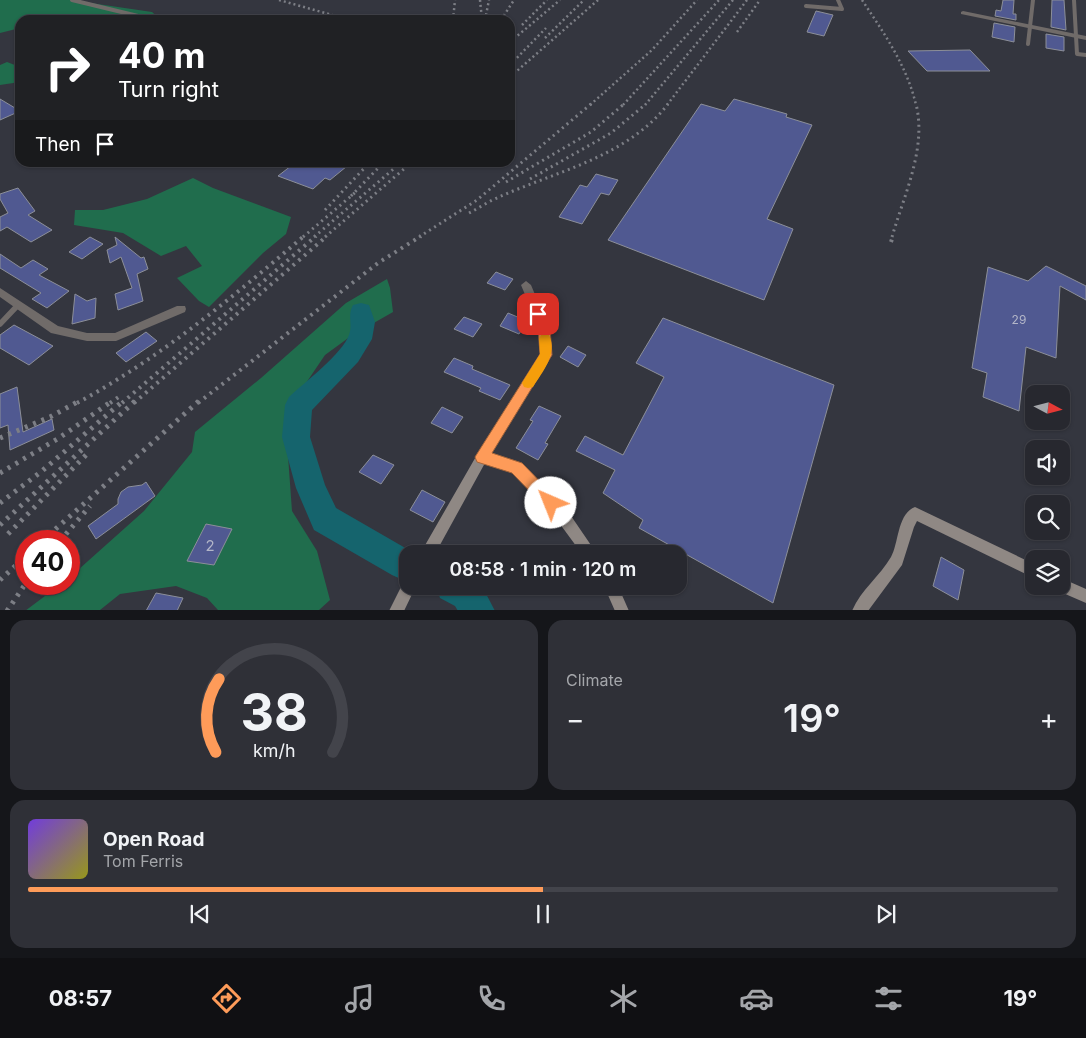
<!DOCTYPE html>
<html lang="en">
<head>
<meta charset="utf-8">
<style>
	body { margin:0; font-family:Inter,sans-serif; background:#2f3037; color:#f1f3f6; height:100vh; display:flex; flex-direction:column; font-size:19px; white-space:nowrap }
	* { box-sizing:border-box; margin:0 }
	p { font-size:16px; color:#a4a6aa }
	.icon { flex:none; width:28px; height:28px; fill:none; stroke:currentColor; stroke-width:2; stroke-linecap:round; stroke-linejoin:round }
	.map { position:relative; height:610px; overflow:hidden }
	.panel { display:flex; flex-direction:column; gap:10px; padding:10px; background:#15161a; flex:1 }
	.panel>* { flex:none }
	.top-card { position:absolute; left:15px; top:15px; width:500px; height:152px; border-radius:15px; box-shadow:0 1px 4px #0004,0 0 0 1px #43444b; background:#202124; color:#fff; overflow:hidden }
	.needle { width:32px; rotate:97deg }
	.tools { position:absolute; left:1025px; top:385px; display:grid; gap:10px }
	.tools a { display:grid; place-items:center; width:45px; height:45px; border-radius:10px; background:#27282f; box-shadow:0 1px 4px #0004,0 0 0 1px #43444b; font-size:25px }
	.speed { position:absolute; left:15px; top:530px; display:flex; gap:10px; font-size:25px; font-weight:700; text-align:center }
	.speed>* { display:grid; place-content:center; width:65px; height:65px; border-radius:50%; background:#27282f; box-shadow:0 1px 4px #0004,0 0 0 1px #43444b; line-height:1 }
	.speed .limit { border:8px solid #d22; background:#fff; color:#111 }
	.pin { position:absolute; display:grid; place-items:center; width:42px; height:42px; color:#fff; margin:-21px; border-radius:10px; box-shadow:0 2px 8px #0006 }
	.me { position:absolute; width:55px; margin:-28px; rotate:316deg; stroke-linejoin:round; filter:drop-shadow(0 0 4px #0008) }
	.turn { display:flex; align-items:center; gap:18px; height:105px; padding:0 20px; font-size:22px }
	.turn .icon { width:65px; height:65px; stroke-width:2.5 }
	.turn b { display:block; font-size:35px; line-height:42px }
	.then { display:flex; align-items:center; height:48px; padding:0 20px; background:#0003; gap:10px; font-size:19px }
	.big { font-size:38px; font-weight:600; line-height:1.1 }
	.panel .card { flex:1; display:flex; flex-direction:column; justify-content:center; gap:8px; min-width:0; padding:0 18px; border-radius:15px; background:#2f3037 }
	.panel .dial { align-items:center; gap:0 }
	.dial svg { height:130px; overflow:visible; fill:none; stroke:#43444b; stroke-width:7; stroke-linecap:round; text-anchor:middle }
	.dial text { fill:#f1f3f6; stroke:none }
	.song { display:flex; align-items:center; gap:15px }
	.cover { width:60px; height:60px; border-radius:8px; background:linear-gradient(135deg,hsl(260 70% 55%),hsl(60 70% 35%)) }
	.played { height:5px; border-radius:2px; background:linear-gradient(90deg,#fe9b59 50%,#43444b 50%) }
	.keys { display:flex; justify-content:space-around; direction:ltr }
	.heat { display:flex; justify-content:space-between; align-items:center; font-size:28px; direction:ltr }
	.panel .tiles { flex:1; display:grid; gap:10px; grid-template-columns:1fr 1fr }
	.card:last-child { grid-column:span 2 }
	.trip { position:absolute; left:399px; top:545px; width:288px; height:50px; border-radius:15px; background:#27282f; box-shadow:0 1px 4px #0004,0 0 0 1px #43444b; font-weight:600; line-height:50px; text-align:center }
	.dock { display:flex; height:80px; justify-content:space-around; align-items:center; background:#101013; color:#a4a6aa }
	.dock .icon { width:35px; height:35px }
	.dock .on { color:#fe9b59 }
	.dock b { font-size:22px; color:#f1f3f6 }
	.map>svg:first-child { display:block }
	.forest { fill:#206d4d }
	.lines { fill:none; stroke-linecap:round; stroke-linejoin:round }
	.river { fill:#15646d; fill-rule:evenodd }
	.building { fill:#505991; stroke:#8c8f99 }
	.lane-far1 { stroke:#706b69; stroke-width:4 }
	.lane { stroke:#706b69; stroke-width:5.5 }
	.street { fill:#706b69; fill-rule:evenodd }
	.secondary { fill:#8f8884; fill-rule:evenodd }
	.rail-far3 { stroke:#7d7f86; stroke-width:2.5; stroke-dasharray:2 3; stroke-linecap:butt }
	.rail-far2 { stroke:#7d7f86; stroke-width:3; stroke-dasharray:2 4; stroke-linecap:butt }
	.rail-far1 { stroke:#7d7f86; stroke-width:4; stroke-dasharray:2.5 5; stroke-linecap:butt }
	.rail { stroke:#7d7f86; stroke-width:5; stroke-dasharray:3 6; stroke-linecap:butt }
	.route { fill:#fe9b59; stroke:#a5653a }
	.slow { fill:#f59e0b }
	.labels { text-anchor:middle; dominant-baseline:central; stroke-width:5; stroke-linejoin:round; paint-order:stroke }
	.number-label { font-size:12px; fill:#b3b6c8 }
	.near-number-label { font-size:15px; fill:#b3b6c8 }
</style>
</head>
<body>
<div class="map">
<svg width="1086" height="611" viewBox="0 0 1086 611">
	<rect width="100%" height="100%" fill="#34363f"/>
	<!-- forest -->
	<path class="forest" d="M0,0H70L152,12L161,20H20V28L0,33Z
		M7,62L20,67V82L0,85V65Z
		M193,178L213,188L291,217L286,234L263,253L209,307L199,301L177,278L202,266L186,246L161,256L123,233L74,225L75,210H103L147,199Z
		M387,279L390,288L393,312L351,336L325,355L285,414L292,511L317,551L330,600L319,610H218L207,598L176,586L120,594L100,610L25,611L61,584H69V578L144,511L192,452L195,432L261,378L346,303Z"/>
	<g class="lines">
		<!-- river -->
		<path class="river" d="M361,303L369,305L375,322L372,339L358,362L312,410L310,437L325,485L336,508L414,553L408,554V578L403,580L392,575L314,530L296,488L282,437L285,405L289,397C305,382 342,354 349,335C353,325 347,315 353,305Z
			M436,586H482L495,611H458L455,606L440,598Z"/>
	</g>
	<!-- building -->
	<path class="building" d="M1003,0H1014L1013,14H1016V20L995,16L996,10L1001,11Z
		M1052,0H1064L1066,30L1051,27Z
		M816,11L833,15L824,36L807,32Z
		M994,23L1015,27L1014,42L992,37Z
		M1046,34L1064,37V51L1046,48Z
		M970,50L990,71H927L908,51Z
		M0,99L20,111L0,120Z
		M734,99L787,114L786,117L812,125L767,219L793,229L764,300L608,240L701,104L725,111Z
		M296,162H352L330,180L325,178L313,189L278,176Z
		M596,174L618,180L609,195L601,193L582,224L559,217L580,185L587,187Z
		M18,188L35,211L28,215L52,230L31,242L7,227L0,231V217L8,213L0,199V194Z
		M90,237L103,244L82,259L69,252Z
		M115,237L141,258L144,257L148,269L137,274L143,301L118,310L115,294L132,288L121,257L110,263L107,250L117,245Z
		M0,254L21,268L33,260L48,269L39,275L69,291L47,308L32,299L41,293L0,268Z
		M1046,266L1086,286V300L1060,286L1056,358L1026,347L1019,411L983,397L987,373L972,368L988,267L1028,281Z
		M496,272L513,279L505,290L487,283Z
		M75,294L87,301L96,298L95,318L72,324Z
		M508,313L527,321L519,334L500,326Z
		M464,317L482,324L473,337L454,329Z
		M663,318L834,385L773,603L639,528L643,520L603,493L615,470L576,451L585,436L623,455L664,377L636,363Z
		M14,325L53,346L29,365L0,348V335Z
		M146,332L157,341L126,362L116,353Z
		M568,346L586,355L578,367L560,357Z
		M454,358L473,366L472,369L510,385L500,400L479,391L481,388L444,372Z
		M17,387L23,432L52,419L54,430L10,450L8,425L0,428V394Z
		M539,406L561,416L545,443L548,444L538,460L516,448L533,421L530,420Z
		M442,407L463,417L452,433L431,423Z
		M373,455L394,465L381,484L359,472Z
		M146,482L155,496L96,539L88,526L118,504V499L121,492L128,487L142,485Z
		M422,490L445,502L433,522L410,510Z
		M206,524L232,529L214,565L187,561Z
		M941,557L964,570L958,600L933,586Z
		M156,593L183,598L177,611H146Z"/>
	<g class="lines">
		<!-- lane-far1 -->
		<path class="lane-far1" d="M72,0L138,16L146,20
			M1074,0L1077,54L1086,55
			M806,6L842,9L838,0
			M212,17V20
			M1028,44L1033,0"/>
		<!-- lane -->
		<path class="lane" d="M0,324L18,305"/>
		<!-- street -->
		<path class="street" d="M963,11L1086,36V40L961,14V12Z
			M526,281L531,285L549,328L551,355L486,461L482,463L478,461L476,457L478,453L541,354L539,328L521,285Z
			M0,288L58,326L87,333H115L177,306H185L186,309L185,312L116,341H87L51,333L0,297Z"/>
		<!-- secondary -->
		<path class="secondary" d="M482,451L521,463L567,510L597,554H582L557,520L513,472L485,463L435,554H420L478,453Z
			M915,507L1034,564V578L917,521L914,527L902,565L868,611H852C860,591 880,576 891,557C899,543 897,514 915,507Z
			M1061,578L1086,589V603L1056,590L1055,586H1061Z
			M408,580V586H416L404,611H389L404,581Z
			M604,586H618L629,611H615Z"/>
		<!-- rail-far3 -->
		<path class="rail-far3" d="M279,0L350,20
			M480,0L482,20
			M862,0C884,33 907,66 916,105
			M453,20L455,0
			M485,20L489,0
			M501,20L514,0
			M522,25L547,0
			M737,32L760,0
			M545,38L584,0
			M510,42L560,0
			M510,65L546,28
			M510,77L598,0
			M590,105L652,50L697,0
			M623,105L719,0
			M645,105L733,0
			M667,105L747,0"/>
		<!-- rail-far2 -->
		<path class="rail-far2" d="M530,179L611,133L646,104
			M506,182L591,132L624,104
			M351,196L384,162
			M325,210L370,162
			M469,213C479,208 489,201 499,197C557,171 627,157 668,104
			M303,237L357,191
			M314,237L397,166
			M325,237L412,162
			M419,237L477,200L591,104
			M892,237C904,195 927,148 916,104"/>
		<!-- rail-far1 -->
		<path class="rail-far1" d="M891,242L893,236
			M77,403C160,358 233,297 304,236
			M110,403L120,396
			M122,403L316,236
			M134,403L327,236
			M198,403L378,263L421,236"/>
		<!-- rail -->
		<path class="rail" d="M0,438L50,417L79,401
			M0,473L59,438L112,401
			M0,503L42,471L123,401
			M0,525L135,401
			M8,534L89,452
			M42,541L199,401
			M60,541L90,506
			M0,580L26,556
			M7,611L26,583"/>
	</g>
	<!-- route -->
	<path class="route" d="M538,309L542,311L550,328L552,355L492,453L522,463L556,498L558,503L556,508L551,510L546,508L512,473L477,462L475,457L540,354L538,328L532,314Z"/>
	<!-- slow -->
	<path class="slow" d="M545,334L549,335C558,354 543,371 533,387L528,388L524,387L522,383L540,354L539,339L541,335Z"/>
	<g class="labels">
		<!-- number labels -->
		<g class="number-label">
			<text x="1019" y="319">29</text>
		</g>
		<!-- near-number labels -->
		<g class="near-number-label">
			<text x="210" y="545">2</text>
		</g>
	</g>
</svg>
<div class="tools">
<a><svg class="needle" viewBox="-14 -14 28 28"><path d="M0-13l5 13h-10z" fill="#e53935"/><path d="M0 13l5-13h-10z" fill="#a4a6aa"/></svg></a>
<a><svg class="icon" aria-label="sound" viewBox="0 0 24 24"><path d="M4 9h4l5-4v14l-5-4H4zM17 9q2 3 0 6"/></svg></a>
<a><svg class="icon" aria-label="search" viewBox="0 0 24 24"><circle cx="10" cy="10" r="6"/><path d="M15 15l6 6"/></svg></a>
<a><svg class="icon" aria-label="layers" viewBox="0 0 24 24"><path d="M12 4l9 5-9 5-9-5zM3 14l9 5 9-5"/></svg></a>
</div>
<div class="speed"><div class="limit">40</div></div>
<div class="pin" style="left:538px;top:314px;background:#d93025"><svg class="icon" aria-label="arrive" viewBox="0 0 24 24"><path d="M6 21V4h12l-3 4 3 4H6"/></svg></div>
<svg class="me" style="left:551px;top:503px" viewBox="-20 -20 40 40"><circle r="19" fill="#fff"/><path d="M0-13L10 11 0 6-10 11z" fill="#fe9b59"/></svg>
<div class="trip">08:58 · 1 min · 120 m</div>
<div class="top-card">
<div class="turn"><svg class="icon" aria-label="right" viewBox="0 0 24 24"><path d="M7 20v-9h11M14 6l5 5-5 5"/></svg><div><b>40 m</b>Turn right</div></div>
<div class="then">Then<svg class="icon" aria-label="arrive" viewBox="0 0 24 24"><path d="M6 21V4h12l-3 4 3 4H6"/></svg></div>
</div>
</div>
<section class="panel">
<div class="tiles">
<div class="card dial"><svg viewBox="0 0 100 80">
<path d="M14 69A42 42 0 1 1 86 69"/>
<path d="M14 69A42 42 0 0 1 16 24" stroke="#fe9b59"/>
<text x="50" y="56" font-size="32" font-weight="700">38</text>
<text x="50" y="72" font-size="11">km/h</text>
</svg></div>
<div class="card"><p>Climate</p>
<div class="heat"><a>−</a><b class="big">19°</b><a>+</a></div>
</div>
<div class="card">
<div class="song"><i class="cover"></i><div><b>Open Road</b><p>Tom Ferris</p></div></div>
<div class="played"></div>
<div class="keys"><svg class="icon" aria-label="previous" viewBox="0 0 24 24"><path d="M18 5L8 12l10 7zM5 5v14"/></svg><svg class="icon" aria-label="pause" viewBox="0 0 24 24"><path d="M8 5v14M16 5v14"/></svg><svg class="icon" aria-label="next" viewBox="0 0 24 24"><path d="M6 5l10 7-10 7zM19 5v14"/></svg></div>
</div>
</div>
</section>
<nav class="dock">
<b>08:57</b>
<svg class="icon on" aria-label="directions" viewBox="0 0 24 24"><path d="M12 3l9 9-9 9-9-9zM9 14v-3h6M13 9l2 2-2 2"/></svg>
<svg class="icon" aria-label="music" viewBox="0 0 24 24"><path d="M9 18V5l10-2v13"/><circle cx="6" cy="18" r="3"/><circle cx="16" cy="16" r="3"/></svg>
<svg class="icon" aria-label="phone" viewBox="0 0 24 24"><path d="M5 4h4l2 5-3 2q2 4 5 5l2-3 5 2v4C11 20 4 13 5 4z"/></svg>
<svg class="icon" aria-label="climate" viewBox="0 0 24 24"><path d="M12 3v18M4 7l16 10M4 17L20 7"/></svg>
<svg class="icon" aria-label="car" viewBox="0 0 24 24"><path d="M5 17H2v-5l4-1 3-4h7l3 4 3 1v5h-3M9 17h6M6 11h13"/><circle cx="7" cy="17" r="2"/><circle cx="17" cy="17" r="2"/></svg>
<svg class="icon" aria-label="filters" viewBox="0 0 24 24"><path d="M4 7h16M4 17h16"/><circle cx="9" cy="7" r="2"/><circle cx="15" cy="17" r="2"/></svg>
<b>19°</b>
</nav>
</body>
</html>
